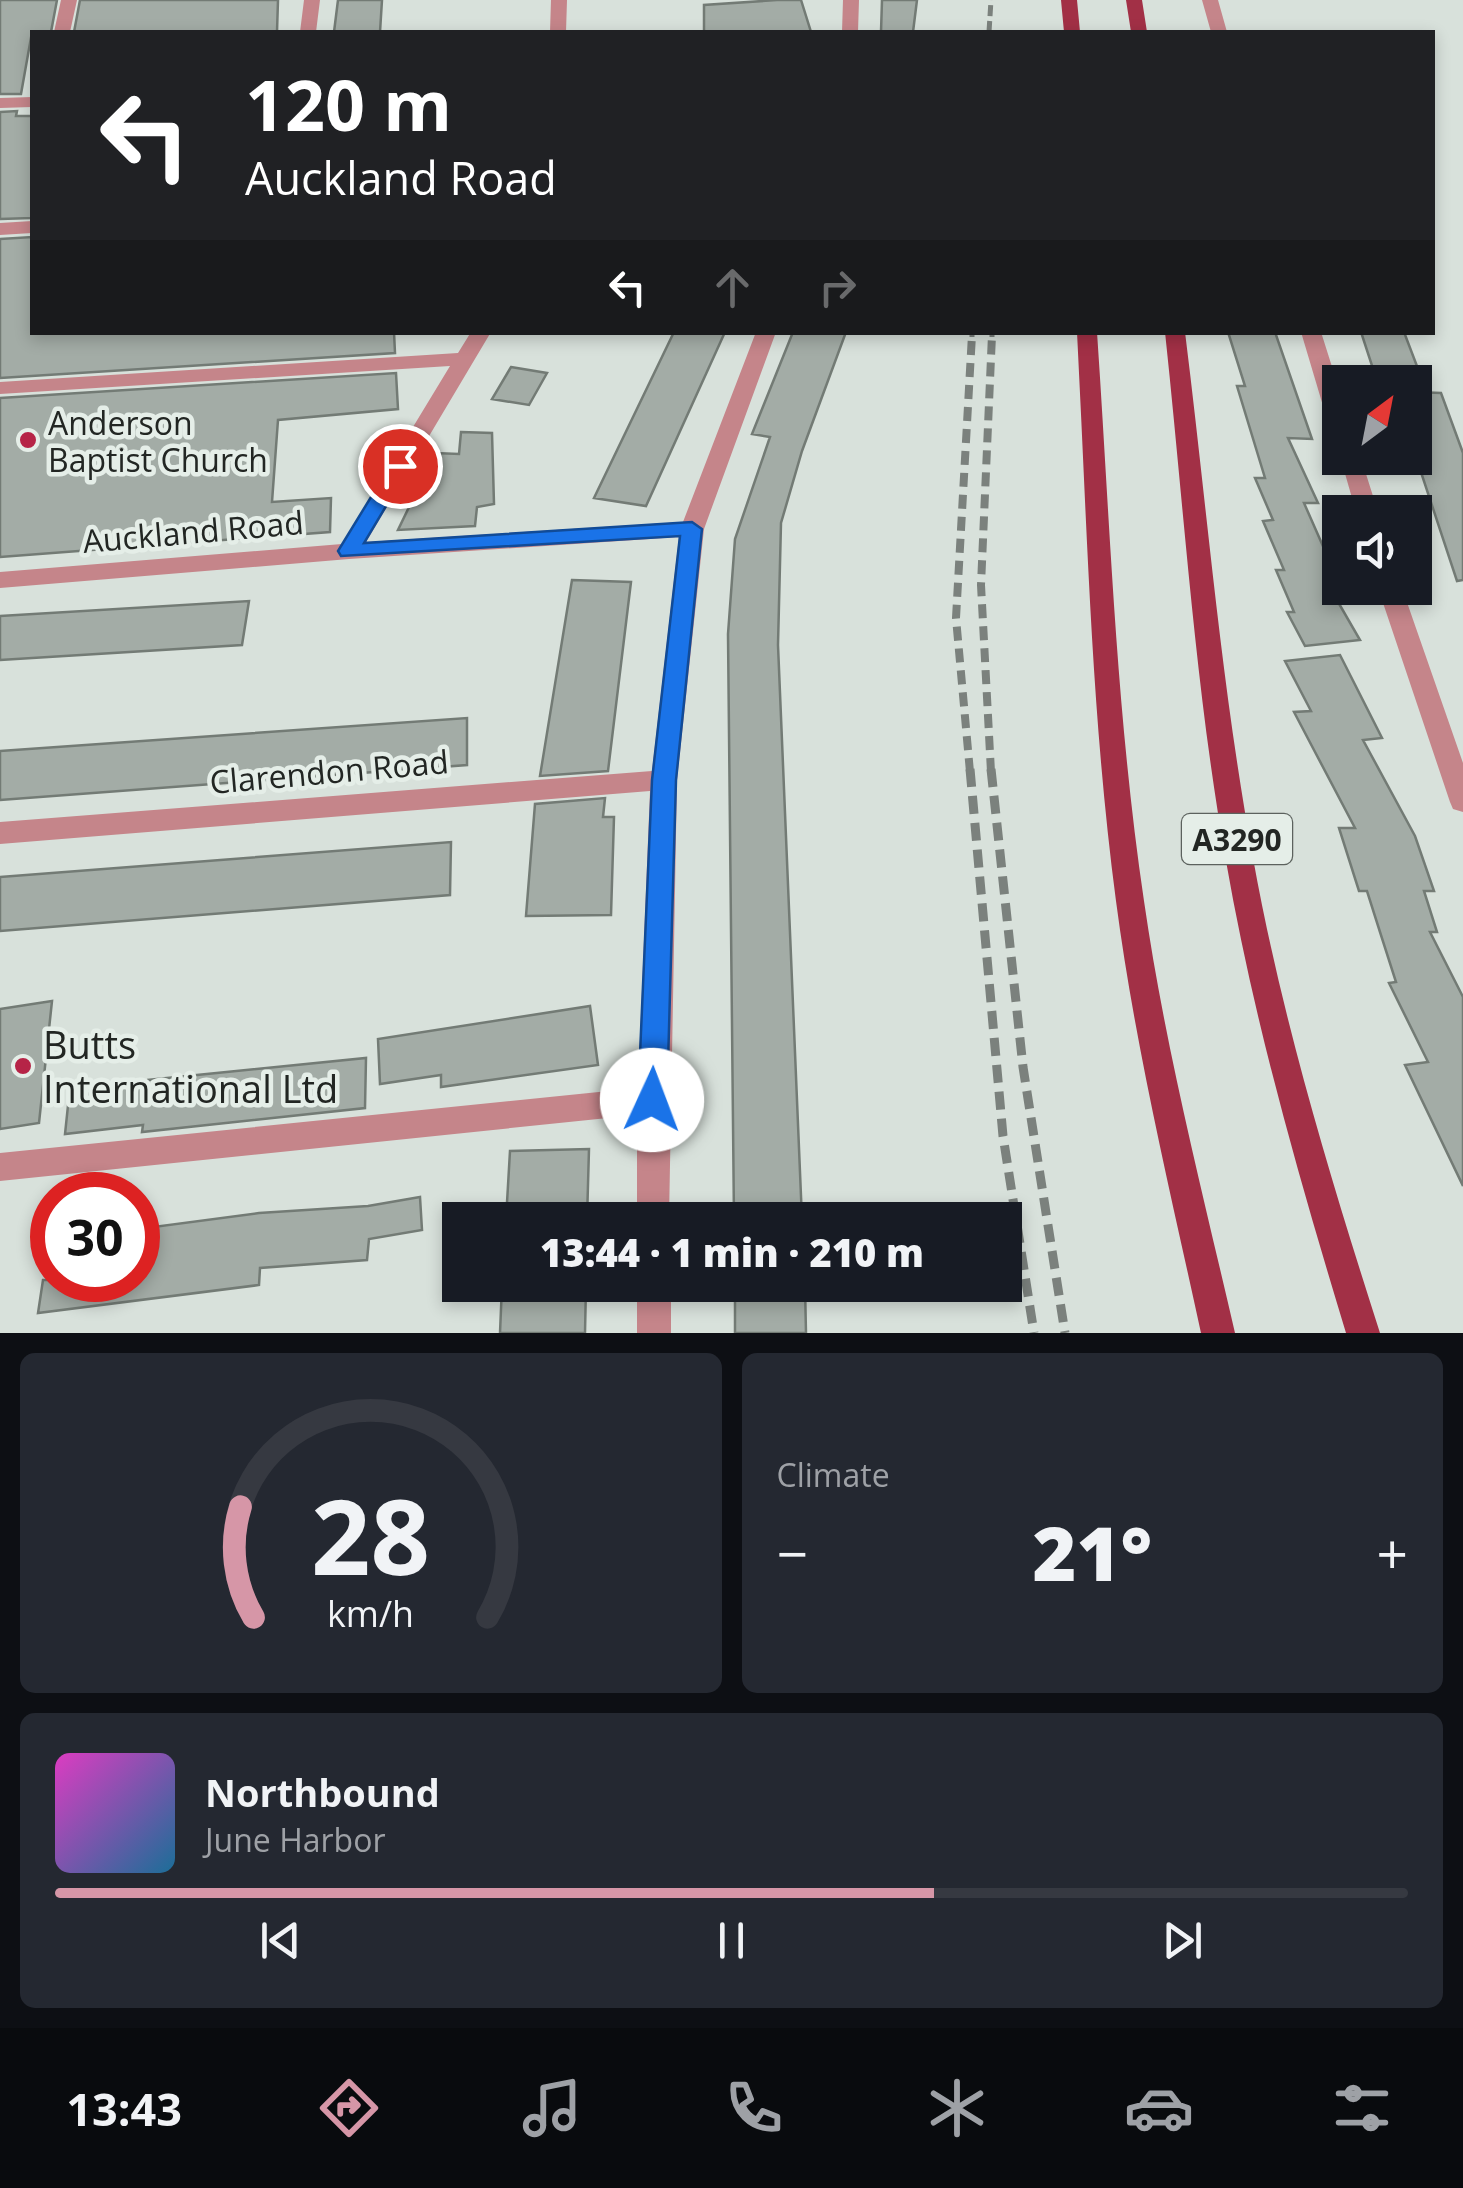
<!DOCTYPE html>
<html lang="en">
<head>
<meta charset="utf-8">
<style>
	body { margin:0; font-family:"Open Sans",sans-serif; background:#242831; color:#f1f3f6; height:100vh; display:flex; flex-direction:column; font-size:38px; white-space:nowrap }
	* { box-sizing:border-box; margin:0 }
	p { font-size:32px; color:#9ea1a6 }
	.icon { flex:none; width:55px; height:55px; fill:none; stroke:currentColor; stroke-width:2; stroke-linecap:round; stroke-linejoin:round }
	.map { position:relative; height:1333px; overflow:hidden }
	.details { display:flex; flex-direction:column; gap:20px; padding:20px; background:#0d0f14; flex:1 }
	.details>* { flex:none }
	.guide { position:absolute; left:30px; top:30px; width:1405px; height:305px; border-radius:0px; box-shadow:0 5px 15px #0003; background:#202124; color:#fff; overflow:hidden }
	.needle { width:65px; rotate:32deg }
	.tools { position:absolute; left:1322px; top:365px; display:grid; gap:20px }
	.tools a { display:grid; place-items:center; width:110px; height:110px; border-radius:0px; background:#171b24; box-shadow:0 5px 15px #0003; font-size:50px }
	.speed { position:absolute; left:30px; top:1172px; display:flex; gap:20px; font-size:50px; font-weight:700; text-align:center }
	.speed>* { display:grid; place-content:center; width:130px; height:130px; border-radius:50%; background:#171b24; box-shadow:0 5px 15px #0003; line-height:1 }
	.speed .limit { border:15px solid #d22; background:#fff; color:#111 }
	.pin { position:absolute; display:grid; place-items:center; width:85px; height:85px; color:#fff; margin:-42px; border:5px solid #fff; border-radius:50%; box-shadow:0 2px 10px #0007 }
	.me { position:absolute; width:110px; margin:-55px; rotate:2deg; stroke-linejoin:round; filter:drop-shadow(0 0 8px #0008) }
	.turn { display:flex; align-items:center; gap:35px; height:210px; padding:0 50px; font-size:45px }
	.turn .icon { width:130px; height:130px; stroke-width:2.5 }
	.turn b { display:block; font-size:70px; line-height:85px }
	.lanes { display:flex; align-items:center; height:95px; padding:0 50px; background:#0003; justify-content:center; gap:50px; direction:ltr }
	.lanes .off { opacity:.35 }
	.big { font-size:75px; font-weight:800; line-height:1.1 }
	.details .tile { flex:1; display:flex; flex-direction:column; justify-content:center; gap:15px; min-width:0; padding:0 35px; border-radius:15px; background:#242831 }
	.details .dial { align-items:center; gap:0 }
	.dial svg { height:260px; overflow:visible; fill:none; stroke:#363941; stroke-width:7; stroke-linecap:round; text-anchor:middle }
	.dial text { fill:#f1f3f6; stroke:none }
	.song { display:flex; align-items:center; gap:30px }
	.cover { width:120px; height:120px; border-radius:15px; background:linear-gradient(135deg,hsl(310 70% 55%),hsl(200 70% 35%)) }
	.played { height:10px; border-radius:5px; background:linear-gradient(90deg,#d696a7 65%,#363941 65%) }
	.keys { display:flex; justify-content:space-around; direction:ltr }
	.heat { display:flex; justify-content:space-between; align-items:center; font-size:55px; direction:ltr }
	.details .tiles { flex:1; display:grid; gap:20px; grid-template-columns:1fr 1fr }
	.tile:last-child { grid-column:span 2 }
	.trip { position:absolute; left:442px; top:1202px; width:580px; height:100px; border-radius:0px; background:#171b24; box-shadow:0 5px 15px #0003; font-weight:800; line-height:100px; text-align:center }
	.menu { display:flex; height:160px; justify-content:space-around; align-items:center; background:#090b0e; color:#9ea1a6 }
	.menu .icon { width:70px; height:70px }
	.menu .current { color:#d696a7 }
	.menu b { font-size:45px; color:#f1f3f6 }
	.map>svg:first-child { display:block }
	.building { fill:#a3aca6; stroke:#737b75; stroke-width:2.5 }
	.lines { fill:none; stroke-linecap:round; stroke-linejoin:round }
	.street { fill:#c5858a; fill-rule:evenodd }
	.primary { fill:#a23046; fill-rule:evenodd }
	.rail-far2 { stroke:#7b817d; stroke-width:5; stroke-dasharray:11 5; stroke-linecap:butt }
	.rail-far1 { stroke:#7b817d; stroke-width:8; stroke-dasharray:14 8; stroke-linecap:butt }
	.rail { stroke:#7b817d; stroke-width:9; stroke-dasharray:18 9; stroke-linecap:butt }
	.route { fill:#1a73e8; stroke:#114b97; stroke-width:2.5 }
	.poi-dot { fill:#b62447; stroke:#e5eee8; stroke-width:4 }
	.labels { text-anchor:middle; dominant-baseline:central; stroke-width:9; stroke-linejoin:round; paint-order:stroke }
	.shield { fill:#e5eee8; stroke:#5c625e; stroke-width:2.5 }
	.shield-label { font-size:30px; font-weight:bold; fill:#222623 }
	.poi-label { font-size:32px; fill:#222623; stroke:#e5eee8; text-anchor:start }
	.street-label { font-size:32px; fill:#222623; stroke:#e5eee8 }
	.near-poi-label { font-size:38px; fill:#222623; stroke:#e5eee8; text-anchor:start }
</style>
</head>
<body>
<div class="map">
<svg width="1463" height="1333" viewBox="0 0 1463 1333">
	<rect width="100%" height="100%" fill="#d8e1db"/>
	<!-- building -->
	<path class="building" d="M0,0H57L51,32H32L21,94H0Z
		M80,0H278L277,32H74Z
		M338,0H382L380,32H334Z
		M777,0H801L811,32H704V5Z
		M882,0H917L913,32H881Z
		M17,111L16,116H32V218L0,219V112Z
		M32,237V332H394L395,353L0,378V239Z
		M674,332H725L646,506L594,498Z
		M793,332H846L802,451L781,523L778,645L802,1220H734L728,634L735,539L770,437L752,434Z
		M1228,332H1275L1312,439L1288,438L1318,503H1304L1344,594L1334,595L1360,640L1305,646L1287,612H1294L1276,570H1284L1263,521L1273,520L1255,478H1265L1237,386H1245Z
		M1361,332H1404L1423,382L1377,381Z
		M511,367L547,373L529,405L492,399Z
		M396,373L398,409L278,420L272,502L331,498L330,532L0,557V398Z
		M1415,392L1441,393L1463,453V580L1457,581L1415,454Z
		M461,432L492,433L494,504L477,507L475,526L398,530L435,453L459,454Z
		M572,580L631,582L608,771L540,776Z
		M249,601L242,645L0,660V616Z
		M1340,655L1382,738L1363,740L1415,836L1434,891H1424L1437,932H1430L1463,997V1186L1405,1065L1428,1062L1389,983L1396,982L1380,932L1367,891H1359L1339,828H1355L1294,712L1311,711L1285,661Z
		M467,718V765L0,800V751Z
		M605,798L603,817H614L611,915L526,916L535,804Z
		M451,842L450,895L0,931V877Z
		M52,1001L39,1123L0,1129V1009Z
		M590,1006L598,1065L441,1087V1075L380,1084L378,1039Z
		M366,1058L365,1108L142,1132L143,1125L65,1134L69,1096L147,1085L148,1080Z
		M589,1149L587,1220H506L510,1151Z
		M420,1197L422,1230L369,1239L367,1260L260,1268L259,1285L38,1313L43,1280H138V1229L259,1213L368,1206Z
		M502,1285H586L585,1333H500Z
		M735,1285H805L806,1333H735Z"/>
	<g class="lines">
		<!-- street -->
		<path class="street" d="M61,0H77L70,32H54Z
			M304,0H320L316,32H300Z
			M551,0H567L566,32H550Z
			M843,0H859L858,32H842Z
			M1202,0H1218L1227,32H1211Z
			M32,97V107L0,108V98Z
			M32,221V233L0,235V223Z
			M471,332H491L366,542L683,522L756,332H776L704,529L677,780L669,1220H637V1115L0,1181V1153L638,1088L650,791L0,844V822L652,771L679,537L349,559L0,588V572L342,544L450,366L0,394V382L458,353Z
			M1301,332H1321L1340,392V433L1329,426Z
			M1340,456L1361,458L1378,512H1356Z
			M1378,588H1402L1463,763V812L1453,809L1450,802Z
			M637,1285H671V1333H637Z"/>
		<!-- primary -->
		<path class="primary" d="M1061,0H1077L1080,32H1064Z
			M1126,0H1142L1147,32H1131Z
			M1077,332H1097C1110,522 1116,713 1144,901C1165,1047 1202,1190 1235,1333H1201C1170,1190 1135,1046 1116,901C1091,713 1087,522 1077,332Z
			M1165,332H1185C1207,508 1221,684 1253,858C1282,1019 1330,1177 1380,1333H1346C1299,1178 1254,1022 1226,861C1195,687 1184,509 1165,332Z"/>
		<!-- rail-far2 -->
		<path class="rail-far2" d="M989,32L991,0
			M972,337V332
			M992,337V332"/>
		<!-- rail-far1 -->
		<path class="rail-far1" d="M970,772L956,618L972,335
			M991,772L981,585L992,335"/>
		<!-- rail -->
		<path class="rail" d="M970,769L1003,1136L1034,1333
			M991,769L1023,1067L1065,1333"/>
	</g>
	<!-- route -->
	<path class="route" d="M400,459L410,466L364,543L692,522L702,529L676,780L667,1100L662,1109L652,1113L643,1109L638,1100L652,780L680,536L341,556L338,551L390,466Z"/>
	<!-- markers -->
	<g class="poi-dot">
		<circle cx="28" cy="440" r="10"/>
		<circle cx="23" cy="1066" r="10"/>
	</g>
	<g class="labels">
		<!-- shield labels -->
		<rect class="shield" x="1182" y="814" width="110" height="50" rx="8"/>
		<g class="shield-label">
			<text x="1237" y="839">A3290</text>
		</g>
		<!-- poi labels -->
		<g class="poi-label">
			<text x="48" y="422">Anderson<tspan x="48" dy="37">Baptist Church</tspan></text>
		</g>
		<!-- street labels -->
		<g class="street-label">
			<text transform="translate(193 531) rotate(-5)">Auckland Road</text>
			<text transform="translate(329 771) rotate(-5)">Clarendon Road</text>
		</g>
		<!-- near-poi labels -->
		<g class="near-poi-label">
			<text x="43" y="1044">Butts<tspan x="43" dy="44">International Ltd</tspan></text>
		</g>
	</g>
</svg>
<div class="tools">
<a><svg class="needle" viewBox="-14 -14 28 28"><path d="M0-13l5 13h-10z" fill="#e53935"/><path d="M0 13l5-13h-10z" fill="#9ea1a6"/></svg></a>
<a><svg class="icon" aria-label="sound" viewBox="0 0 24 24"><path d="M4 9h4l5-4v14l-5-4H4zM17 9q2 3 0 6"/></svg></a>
</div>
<div class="speed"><div class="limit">30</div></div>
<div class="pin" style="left:400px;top:466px;background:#d93025"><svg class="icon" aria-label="arrive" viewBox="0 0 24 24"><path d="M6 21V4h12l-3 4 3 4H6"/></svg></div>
<svg class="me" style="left:652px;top:1100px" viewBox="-20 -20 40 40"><circle r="19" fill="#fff"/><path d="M0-13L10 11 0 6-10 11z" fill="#1a73e8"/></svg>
<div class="trip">13:44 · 1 min · 210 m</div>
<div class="guide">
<div class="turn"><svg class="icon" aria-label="left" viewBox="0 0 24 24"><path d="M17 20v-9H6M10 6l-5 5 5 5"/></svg><div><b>120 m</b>Auckland Road</div></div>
<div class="lanes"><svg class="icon" aria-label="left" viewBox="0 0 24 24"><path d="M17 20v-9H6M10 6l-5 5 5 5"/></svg><svg class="icon off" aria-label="ahead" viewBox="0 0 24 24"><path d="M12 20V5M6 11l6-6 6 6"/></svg><svg class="icon off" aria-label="right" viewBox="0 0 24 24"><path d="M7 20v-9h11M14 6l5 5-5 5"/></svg></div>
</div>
</div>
<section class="details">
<div class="tiles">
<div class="tile dial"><svg viewBox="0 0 100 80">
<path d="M14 69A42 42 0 1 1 86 69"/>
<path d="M14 69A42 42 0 0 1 10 35" stroke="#d696a7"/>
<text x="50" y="56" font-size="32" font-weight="700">28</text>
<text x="50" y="72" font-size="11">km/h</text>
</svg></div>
<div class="tile"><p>Climate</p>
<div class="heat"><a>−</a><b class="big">21°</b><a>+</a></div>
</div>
<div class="tile">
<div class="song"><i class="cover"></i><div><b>Northbound</b><p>June Harbor</p></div></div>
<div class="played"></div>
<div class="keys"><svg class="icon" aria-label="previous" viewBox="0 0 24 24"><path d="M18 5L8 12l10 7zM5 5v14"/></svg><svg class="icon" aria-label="pause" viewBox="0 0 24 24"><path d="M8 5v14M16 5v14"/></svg><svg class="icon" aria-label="next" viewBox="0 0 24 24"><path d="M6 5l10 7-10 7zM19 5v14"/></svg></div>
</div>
</div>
</section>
<nav class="menu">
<b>13:43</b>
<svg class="icon current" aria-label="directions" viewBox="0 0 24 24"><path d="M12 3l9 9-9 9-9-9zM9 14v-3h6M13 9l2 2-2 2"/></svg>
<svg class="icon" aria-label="music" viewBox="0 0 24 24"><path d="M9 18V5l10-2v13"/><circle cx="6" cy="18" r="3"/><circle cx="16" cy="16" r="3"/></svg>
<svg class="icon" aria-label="phone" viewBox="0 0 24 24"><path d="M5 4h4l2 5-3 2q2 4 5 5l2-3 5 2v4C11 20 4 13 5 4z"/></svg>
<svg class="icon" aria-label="climate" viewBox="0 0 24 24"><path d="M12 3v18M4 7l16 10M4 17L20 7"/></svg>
<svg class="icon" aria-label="car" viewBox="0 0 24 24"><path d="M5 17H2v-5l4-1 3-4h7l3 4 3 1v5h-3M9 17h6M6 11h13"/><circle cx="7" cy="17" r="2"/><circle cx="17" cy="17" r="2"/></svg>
<svg class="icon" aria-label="filters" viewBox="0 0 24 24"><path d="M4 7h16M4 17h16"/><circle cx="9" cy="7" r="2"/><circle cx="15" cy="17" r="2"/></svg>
</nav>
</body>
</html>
